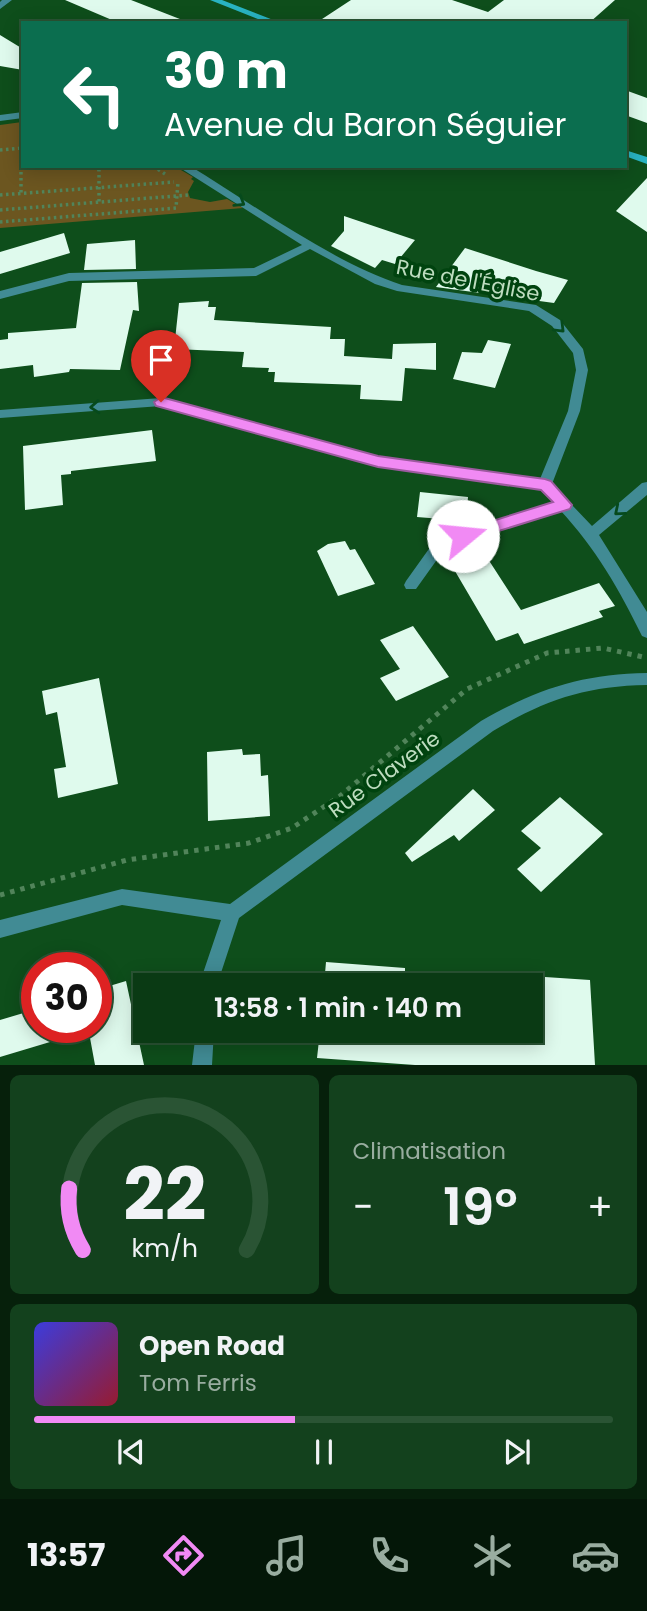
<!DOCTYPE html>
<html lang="fr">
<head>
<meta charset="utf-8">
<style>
	body { margin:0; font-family:Poppins,sans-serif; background:#13411d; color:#f1f3f6; height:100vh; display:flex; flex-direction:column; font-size:26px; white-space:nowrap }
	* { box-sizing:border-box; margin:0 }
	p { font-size:23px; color:#99ada0 }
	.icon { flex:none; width:38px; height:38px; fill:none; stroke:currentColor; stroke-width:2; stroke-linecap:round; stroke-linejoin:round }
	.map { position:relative; height:1065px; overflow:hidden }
	.details { display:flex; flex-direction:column; gap:10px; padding:10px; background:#06200b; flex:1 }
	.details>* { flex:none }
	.banner { position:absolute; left:21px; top:21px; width:606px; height:147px; border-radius:0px; box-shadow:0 4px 18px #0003,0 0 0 2px #2a5434; background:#0b6e4f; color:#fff; overflow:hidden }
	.speed { position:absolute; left:21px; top:952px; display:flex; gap:14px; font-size:35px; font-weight:700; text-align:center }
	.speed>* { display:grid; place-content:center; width:91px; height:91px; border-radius:50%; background:#0a3a14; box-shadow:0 4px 18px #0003,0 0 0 2px #2a5434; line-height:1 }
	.speed .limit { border:10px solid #d22; background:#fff; color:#111 }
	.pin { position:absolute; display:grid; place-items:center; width:60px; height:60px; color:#fff; margin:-72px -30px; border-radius:50% 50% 50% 0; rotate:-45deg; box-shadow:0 0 7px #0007 }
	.pin .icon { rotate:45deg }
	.me { position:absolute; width:77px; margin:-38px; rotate:73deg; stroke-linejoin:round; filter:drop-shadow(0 0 5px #0008) }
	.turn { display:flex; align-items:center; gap:24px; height:147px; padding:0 28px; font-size:32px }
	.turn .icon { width:91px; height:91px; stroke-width:2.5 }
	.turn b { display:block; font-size:49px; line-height:60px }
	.big { font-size:52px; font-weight:600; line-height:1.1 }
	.details .widget { flex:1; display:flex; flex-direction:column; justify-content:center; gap:10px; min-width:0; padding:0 24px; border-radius:10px; background:#13411d }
	.details .dial { align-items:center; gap:0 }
	.dial svg { height:182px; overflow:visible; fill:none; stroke:#2a5434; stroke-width:7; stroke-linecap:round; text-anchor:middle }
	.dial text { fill:#f1f3f6; stroke:none }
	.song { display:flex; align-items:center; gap:21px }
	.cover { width:84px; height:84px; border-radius:10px; background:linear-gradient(135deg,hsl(240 70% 55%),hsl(350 70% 35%)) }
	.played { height:7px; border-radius:4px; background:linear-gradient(90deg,#f18af4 45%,#2a5434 45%) }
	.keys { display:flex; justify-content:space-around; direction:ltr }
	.heat { display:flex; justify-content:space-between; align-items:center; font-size:38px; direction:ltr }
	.details .tiles { flex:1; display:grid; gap:10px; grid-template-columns:1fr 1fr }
	.widget:last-child { grid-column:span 2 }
	.trip { position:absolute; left:133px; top:973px; width:410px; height:70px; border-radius:0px; background:#0a3a14; box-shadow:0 4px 18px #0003,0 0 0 2px #2a5434; font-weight:600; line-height:70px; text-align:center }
	.tab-bar { display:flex; height:112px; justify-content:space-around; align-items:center; background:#041708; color:#99ada0 }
	.tab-bar .icon { width:49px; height:49px }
	.tab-bar .active { color:#f18af4 }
	.tab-bar b { font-size:32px; color:#f1f3f6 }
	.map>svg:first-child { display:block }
	.green { fill:#6c5620 }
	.building { fill:#dffaed }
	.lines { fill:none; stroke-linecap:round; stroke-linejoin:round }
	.path-far1 { stroke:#51845a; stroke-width:3.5; stroke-dasharray:2.5 3.5; stroke-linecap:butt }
	.path { stroke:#51845a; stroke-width:5; stroke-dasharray:4.5 6; stroke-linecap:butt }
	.street { fill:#418b94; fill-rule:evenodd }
	.secondary { fill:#29b3c2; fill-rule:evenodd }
	.oneway { stroke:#064a1c }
	.route { fill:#f18af4; stroke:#9d5a9f; stroke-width:2 }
	.labels { text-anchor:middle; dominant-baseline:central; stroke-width:7; stroke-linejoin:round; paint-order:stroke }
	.street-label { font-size:21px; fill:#bddcbf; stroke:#00430f }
</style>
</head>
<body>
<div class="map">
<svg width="647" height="1065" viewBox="0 0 647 1065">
	<rect width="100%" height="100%" fill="#0e4e1b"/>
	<!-- green -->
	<path class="green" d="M22,122L23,166H174L193,177L191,179L194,181L188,192L190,198L210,202L227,199L243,208L0,228V125Z"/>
	<!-- building -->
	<path class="building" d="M65,0H131L185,21L119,23Z
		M351,0H452L488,12L504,0H615L589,23H316Z
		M0,35L23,49V70L0,66Z
		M625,90L647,98V123L625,115Z
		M647,178V232L616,211Z
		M344,216L415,240L395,264L382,260L375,268L331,246L344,231Z
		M64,233L70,253L0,274V252Z
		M135,240L136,269L84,270L87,244Z
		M465,248L536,271L568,280L554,303L436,287Z
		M137,282L139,311L133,310L120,370L70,369L69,372L34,377L33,365L0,369V340L8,339V333L76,328L82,283Z
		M209,301L208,307H216L214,320L331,327L330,339H345L344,356L392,359L393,344L436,343V370L405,368L402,401L360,399L361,385L274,382L275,372H268L269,368L242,367L244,352L174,349L179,303Z
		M488,340L511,344L495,388L453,379L462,352L482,353Z
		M152,430L156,461L71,471V474L61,475L63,505L25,510L23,446Z
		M420,492L468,497L466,521L417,517Z
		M345,541L350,550L355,549L375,584L338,596L317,551L328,544Z
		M477,542L521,610L599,583L615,606L599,611L603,617L524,644L518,633L496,641L445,554Z
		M413,626L449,677L396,701L380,678L400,669L380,640Z
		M99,678L118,784L58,798L54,769L66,767L57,712L46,715L42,691Z
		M242,749L243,755L260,754L261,776L268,775L270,816L208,821L207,752Z
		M473,789L495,810L459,841L454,835L412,862L405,853Z
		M560,797L603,834L541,892L517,869L541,848L521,831Z
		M326,962L405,968V985H324Z
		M530,976L590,980L595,1065H415L317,1058L320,1031H530Z
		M126,981L144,1065H95L88,1027H96V990Z
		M37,1009V1027H79L80,1033L0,1057V1020Z"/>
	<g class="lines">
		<!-- path-far1 -->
		<path class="path-far1" d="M21,148V193
			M0,150L22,148
			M94,166V169H103V166
			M153,166L165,174
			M99,169V202
			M0,195L174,182
			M0,210L188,195
			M0,222L176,208L178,182"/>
		<!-- path -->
		<path class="path" d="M0,895L127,860L249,843L292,828L340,796L467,689L547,653L603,648L643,657"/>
		<!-- street -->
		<path class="street" d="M2,0H12L0,9V2Z
			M23,112V118L0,121V115Z
			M177,166H190C254,205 332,262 402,285L536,305L560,320L583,349L588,370L580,411L552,484L592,526L642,483L647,482V495L599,535L647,612V638L642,636C619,589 596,549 560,510L446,547L416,589H406L404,585L406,581L436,539L553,502L541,489L378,466L161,406L0,418V410L161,398L378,456L540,479L568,411L576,370L573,353L552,326L529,311L397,291L375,284L310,249L256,276L69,281L0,299V291L69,273L254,268L302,245Z
			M647,673V685C585,686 545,700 493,731L239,918L217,985H199L221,920L122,905L0,938V920L122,889L230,904L481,721C537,689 582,674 647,673Z
			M196,1031H214L212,1065H192Z"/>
		<!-- secondary -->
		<path class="secondary" d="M210,0H222L281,23H268Z
			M625,150L647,157V164L625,156Z"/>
	</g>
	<!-- one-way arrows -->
	<defs><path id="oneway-chevron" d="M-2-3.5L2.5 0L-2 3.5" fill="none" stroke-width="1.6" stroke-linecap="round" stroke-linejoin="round" transform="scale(1.75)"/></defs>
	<g class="oneway">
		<use href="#oneway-chevron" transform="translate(240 202) rotate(32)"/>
		<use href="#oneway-chevron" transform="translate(560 328) rotate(45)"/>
		<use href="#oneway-chevron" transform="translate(95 407) rotate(176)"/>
		<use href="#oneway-chevron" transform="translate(619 511) rotate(140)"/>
	</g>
	<!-- route -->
	<path class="route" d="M161,397L378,456L545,479L551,481L572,505L570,509L463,542L457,540V532L553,502L541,490L378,467L156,406L154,402Z"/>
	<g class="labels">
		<!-- street labels -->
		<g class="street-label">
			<text transform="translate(468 280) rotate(11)">Rue de l'Église</text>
			<text transform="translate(384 774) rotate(-36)">Rue Claverie</text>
		</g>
	</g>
</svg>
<div class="speed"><div class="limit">30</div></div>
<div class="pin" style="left:161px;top:402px;background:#d93025"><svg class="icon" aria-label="arrive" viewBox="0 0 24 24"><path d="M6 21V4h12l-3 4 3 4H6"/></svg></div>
<svg class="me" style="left:463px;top:536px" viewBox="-20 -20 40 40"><circle r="19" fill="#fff"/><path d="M0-13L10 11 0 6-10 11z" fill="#f18af4"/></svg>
<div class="trip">13:58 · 1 min · 140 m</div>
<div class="banner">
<div class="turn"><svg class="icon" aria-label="left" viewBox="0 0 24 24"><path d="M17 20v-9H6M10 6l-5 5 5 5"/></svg><div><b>30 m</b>Avenue du Baron Séguier</div></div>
</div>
</div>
<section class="details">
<div class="tiles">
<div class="widget dial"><svg viewBox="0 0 100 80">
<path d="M14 69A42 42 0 1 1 86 69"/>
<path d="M14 69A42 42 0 0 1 8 42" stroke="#f18af4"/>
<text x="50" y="56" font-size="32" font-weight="700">22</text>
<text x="50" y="72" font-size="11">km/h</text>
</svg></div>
<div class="widget"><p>Climatisation</p>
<div class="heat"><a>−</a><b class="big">19°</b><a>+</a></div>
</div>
<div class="widget">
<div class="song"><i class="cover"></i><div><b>Open Road</b><p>Tom Ferris</p></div></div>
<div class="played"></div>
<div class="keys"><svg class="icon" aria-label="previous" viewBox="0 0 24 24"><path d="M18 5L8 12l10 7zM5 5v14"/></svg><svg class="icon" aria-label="pause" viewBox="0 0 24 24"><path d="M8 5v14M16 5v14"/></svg><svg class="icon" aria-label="next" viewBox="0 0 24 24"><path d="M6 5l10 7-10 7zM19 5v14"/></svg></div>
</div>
</div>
</section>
<nav class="tab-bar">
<b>13:57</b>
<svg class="icon active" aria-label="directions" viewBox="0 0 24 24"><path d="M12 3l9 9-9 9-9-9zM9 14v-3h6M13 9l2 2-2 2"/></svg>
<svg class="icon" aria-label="music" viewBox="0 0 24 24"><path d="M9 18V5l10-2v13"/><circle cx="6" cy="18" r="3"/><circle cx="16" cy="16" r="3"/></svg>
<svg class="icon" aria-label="phone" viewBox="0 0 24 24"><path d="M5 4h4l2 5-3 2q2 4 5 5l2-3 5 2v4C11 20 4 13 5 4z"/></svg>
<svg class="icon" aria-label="climate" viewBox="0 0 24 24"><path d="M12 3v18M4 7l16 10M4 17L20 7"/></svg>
<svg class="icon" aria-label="car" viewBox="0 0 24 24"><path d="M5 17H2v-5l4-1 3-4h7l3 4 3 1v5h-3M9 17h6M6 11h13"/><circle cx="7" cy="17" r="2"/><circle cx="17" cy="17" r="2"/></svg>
</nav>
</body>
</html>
